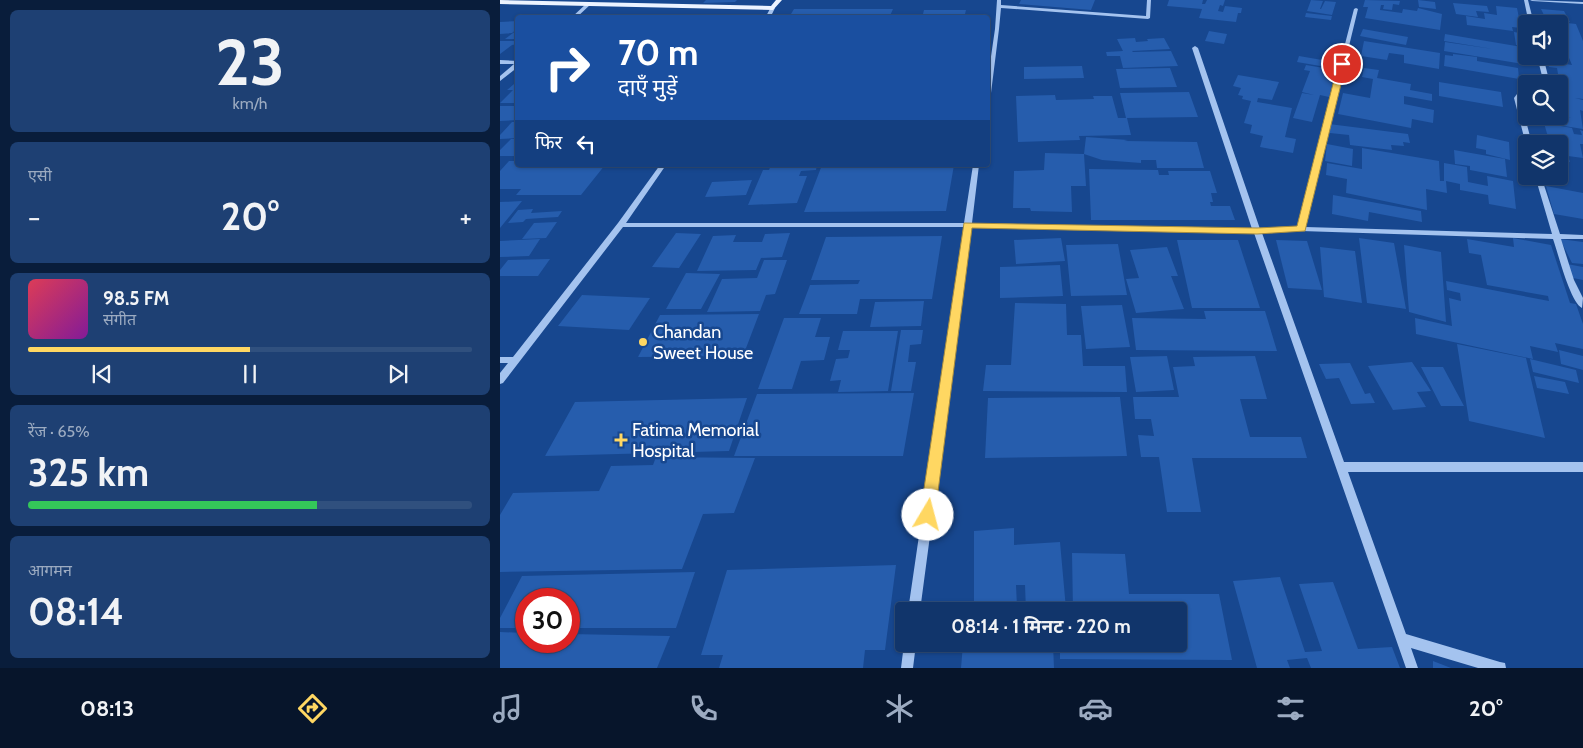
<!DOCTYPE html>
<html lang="hi">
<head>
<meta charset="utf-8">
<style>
	body { margin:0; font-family:Cabin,"Noto Sans Devanagari",sans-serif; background:#1e4073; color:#f1f3f6; height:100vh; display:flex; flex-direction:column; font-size:19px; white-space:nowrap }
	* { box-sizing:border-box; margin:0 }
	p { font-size:16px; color:#9cabc1 }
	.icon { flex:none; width:28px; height:28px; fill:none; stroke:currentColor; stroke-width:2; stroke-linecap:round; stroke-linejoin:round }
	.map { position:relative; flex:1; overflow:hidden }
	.drawer { display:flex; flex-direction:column; gap:10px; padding:10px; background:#091d3b; width:500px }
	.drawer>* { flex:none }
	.top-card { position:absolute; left:15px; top:15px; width:475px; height:152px; border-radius:5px; box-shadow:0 1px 4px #0004,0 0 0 1px #30507e; background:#1a4fa0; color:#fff; overflow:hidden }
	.controls { position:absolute; left:1018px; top:15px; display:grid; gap:10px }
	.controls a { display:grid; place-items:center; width:50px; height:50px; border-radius:5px; background:#11356b; box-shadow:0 1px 4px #0004,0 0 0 1px #30507e; font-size:25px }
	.speed { position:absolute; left:15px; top:588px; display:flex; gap:10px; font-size:25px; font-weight:700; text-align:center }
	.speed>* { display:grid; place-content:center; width:65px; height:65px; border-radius:50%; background:#11356b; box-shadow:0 1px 4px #0004,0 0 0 1px #30507e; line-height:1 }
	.speed .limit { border:8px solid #d22; background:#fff; color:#111 }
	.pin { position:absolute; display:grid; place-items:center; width:42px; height:42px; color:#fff; margin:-21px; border:2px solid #fff; border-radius:50%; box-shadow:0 1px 5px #0007 }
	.me { position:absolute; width:55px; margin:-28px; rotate:8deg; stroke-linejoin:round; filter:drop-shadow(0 0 4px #0008) }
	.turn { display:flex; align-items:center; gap:18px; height:105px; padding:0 20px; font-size:22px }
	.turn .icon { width:65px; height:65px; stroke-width:2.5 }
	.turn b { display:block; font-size:35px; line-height:42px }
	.then { display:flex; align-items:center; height:48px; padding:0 20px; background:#0003; gap:10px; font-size:19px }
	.big { font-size:38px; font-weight:700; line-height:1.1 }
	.drawer .tile { flex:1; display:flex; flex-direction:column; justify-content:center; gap:8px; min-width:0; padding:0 18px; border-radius:8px; background:#1e4073 }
	.drawer .dial { align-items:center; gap:0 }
	.dial b { font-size:65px; line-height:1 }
	.song { display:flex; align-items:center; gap:15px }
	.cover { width:60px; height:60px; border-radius:8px; background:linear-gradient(135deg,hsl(350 70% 55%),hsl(290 70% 35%)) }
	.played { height:5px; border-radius:2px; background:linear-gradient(90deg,#ffd762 50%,#30507e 50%) }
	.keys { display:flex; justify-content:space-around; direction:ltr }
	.heat { display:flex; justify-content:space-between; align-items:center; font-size:28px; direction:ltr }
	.charge { height:8px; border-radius:4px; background:linear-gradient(90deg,#34c759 65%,#30507e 0) }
	.trip { position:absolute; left:395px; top:602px; width:292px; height:50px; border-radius:5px; background:#11356b; box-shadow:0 1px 4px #0004,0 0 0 1px #30507e; font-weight:700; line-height:50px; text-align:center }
	.tab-bar { display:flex; height:80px; justify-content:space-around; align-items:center; background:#07152b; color:#9cabc1 }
	.tab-bar .icon { width:35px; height:35px }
	.tab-bar .active { color:#ffd762 }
	.tab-bar b { font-size:22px; color:#f1f3f6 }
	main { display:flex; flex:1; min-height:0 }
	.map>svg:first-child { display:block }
	.building { fill:#265dad }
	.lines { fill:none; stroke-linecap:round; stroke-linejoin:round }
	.minor { fill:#a4c3ef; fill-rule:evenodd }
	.major { fill:#ecf3ff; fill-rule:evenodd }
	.route { fill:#ffd762; stroke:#a68c40 }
	.poi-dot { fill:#ffd762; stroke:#17478f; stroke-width:2 }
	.labels { text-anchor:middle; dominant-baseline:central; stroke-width:5; stroke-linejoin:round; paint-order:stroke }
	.poi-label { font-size:18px; fill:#fff; stroke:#17478f; text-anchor:start }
</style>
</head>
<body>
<main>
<section class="drawer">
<div class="tile dial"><b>23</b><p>km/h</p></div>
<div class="tile"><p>एसी</p>
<div class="heat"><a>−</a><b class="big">20°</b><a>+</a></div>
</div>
<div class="tile">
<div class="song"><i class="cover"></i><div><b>98.5 FM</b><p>संगीत</p></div></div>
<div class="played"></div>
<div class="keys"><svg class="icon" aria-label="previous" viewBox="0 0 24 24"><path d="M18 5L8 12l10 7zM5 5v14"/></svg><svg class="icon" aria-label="pause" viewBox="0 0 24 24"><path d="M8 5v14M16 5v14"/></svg><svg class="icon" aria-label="next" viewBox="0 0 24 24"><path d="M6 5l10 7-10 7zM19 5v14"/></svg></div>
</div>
<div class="tile"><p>रेंज · 65%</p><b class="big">325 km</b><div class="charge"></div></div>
<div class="tile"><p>आगमन</p><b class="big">08:14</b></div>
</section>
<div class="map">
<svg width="1083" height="668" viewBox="0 0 1083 668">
	<rect width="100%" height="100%" fill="#17478f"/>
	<!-- building -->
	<path class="building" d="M206,0H237L235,2L203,3Z
		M521,0H595L591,10L519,4Z
		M669,0H703L702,4H705L707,0H725L723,6L720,5L718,11L723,12L725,6L742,8L741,13H738L736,22L699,18L702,9L667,6Z
		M811,0L823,1L820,9H821L825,1L836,2L832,15L807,11Z
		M865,0L900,1L899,5L893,4L892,10L883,9L884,5H881L880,10L902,13L903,9L917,11L918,8L942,14L940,30L865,18L868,7H863Z
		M918,0L935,2L936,9L919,7Z
		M953,3L987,6L989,12L976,11L978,17L956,14Z
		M996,6L1017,8L1021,28L1012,27L1013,31L967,25L966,16L985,19L984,13L997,15Z
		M294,9H393L389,18H295L298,14H291Z
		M1041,9L1064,11L1070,22L1046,19Z
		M424,10H466L464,18H422Z
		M806,13L832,16L831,20L805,17Z
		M1041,20L1076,24L1083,41V99L1075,98L1083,100V111L1080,110L1083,129L1033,121L1032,116L1071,118L1059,116V84H1053L1051,79L1059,80L1057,68L1049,67L1047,61L1072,65L1061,39L1059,38V24H1042Z
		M18,21V28L12,33L0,34V22Z
		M863,29L908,37L906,45L860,36Z
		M18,30V39H5L13,33Z
		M709,31L727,34L724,44L705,41Z
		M1014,32L1026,34V47L1016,45Z
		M945,34L1022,47L1023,64L944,51L945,42L993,49L944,41Z
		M635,38L636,42L648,41L647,39L664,38L670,49L632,51L633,52L671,51L678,66L623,68L620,56H607L606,52L623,51L617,39Z
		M0,41H18V44L12,45L0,54Z
		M864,41L940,53L939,69L904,63V55L889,53L887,60L861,56Z
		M953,54L977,57V61L1018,68L1019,79L944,66L945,55L953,56Z
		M799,56L828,61L826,67L797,62Z
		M806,65L836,70L829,97L820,95L812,122L793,118L802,93L814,95L802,92L810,71L804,70Z
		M582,66L584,78L524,79V67Z
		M670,68L677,87L620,88L616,69Z
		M864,68L879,70L877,78L911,84L910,90L932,94V101L904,96V104L934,110L933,123L912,119L911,128L838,114L843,93L870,98L873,79L862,77Z
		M738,75L779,82L772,100L758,98L757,102L792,108L785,137L796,139L793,153L760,147L763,136L750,133L752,125L744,123L751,101L742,99L743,96L738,95L741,88L733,86Z
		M939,82L1001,92L1003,107L939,96Z
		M14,84H18V103H0L13,90H7Z
		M689,92L698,117L627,118L631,135L579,136L580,140L518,142L516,96L555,95L556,100L594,99L593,96H612L618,118H627H626L620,93Z
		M0,106H18V120L0,121Z
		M12,122H18V138L0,139V135Z
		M1044,123L1072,128L1074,134L1082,135L1080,130L1083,131V144H1080L1083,158L1068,156L1070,162L1059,160V144H1050Z
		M829,124L908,134L910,143L903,142L904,146L891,145L892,150L850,145L849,135L830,133Z
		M977,135L1009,142L1010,160L986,154V150L976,148Z
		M586,137L628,140L624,141L697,142L704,168H657L656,160H641V163L602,160L584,154Z
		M11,139H18V156H0V150Z
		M827,144L853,149L852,166L825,161Z
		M862,148L939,161L940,181H944V163L967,167L968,182L988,186L987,176L1013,181L1016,209L989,204L988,195L960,190V184L946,181L947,193L926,189L927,210L846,193L847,179L826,175L827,163L862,169Z
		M954,150L1005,159L1007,177L970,170V166L955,164Z
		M545,153L584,154L586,186H571L572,212L531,211L530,208H513L514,171L544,170Z
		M9,161H18V165H105L81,195H16L21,189H0V171Z
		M271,165H317L316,170L301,171L299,176H307L297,203L248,205L263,170H269Z
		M322,165H454L446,211L304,212Z
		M589,169L658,170L659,175H669L668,171H710L717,193H711L713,202H710L711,206H730L735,220H591Z
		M252,180L246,195L205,197L212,182Z
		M1046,186L1083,193V219L1054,214Z
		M833,195L921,211L922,222L869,212L868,221L832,214Z
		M22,201L0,228V202Z
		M33,209L31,213L62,211L58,217L26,219L23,222L8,223L18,210Z
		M57,222L46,238L22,239L34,223Z
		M176,233L201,234L179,268L152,267Z
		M290,233L282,257L261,258L256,270L197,271L213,236L236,235L233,242H262L265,234Z
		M442,236L432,299H360L357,314H299L310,285L358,284L360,280H311L326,237Z
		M561,238L565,261L516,264L514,240Z
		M859,238L894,243L906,309L867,303Z
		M1013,238L1051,245L1070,303L1076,304L1083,324V349L1055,343L1058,352L1030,346L1033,359L916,334L915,318L952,326L949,298L961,301L960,293L947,290L946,281L1049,301L1048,296L987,285L981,255L969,253L967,239L1014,247Z
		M40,239L29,256L0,257V241Z
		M1060,239L1083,242V264L1072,263Z
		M677,240H738L760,308H692Z
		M776,240L807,241L822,290L788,288Z
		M618,244L627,295L571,296L566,245Z
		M904,245L941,252L946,322L909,312Z
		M667,247L678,276H671L684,309L636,313L626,279L639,278L630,250Z
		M820,247L855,251L862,303L824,297Z
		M50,259L38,276H0V270L8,260Z
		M264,260H287L275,294L266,295L260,311L207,312L222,279L257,278Z
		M1067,264L1083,267V280L1073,278Z
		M560,265L563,296L500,298V267Z
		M186,273L220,274L201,309H166Z
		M82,295L150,298L129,330L58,326Z
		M424,301L421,326L370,327L375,302Z
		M515,303L566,304L567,335H581L583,366H625L627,392L483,391L486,365H511Z
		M622,305L630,347L586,349L581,306Z
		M704,311H765L777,351L636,350L632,318L706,319Z
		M259,314L243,356L138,357L160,315Z
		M284,318H321L315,337H330L324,360L301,361L292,389H258Z
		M401,330H423L421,344L410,345L408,362H416L411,391H391Z
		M343,331H398L388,391L338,392L341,380L330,381L336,359L348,358L350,350H338Z
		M957,344L1026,358L1045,438L969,421Z
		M1059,350L1083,356V370L1061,364Z
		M667,356L674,390L636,392L630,357Z
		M755,356L767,399H740L750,437H801L807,458H692L701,512H667L659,457H641L638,435L654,436L651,419H635L633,397H679L673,367L695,366L693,357Z
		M1030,359L1076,370L1079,383L1033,372Z
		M912,362L931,391L917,392L926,407L893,410L868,366Z
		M850,363L865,394L870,393L875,403L851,404L839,378L826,379L819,364Z
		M921,367H943L964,406H941Z
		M1034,376L1065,382L1069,394L1037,388Z
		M414,393L403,456H234L257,394Z
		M620,397L627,456L485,458L488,398Z
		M247,398L229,451L45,456L75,402Z
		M156,457L255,458L234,513L203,514L182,569L0,572V515L13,493L99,491L111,466L153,465Z
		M514,528V545L560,542L566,609L526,611L525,585H516L517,607L474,610V531Z
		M572,553L625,554L629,594H719L732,660L560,659V644H679V611H573Z
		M396,565L385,650H365L363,668H219L223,655H201L227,570Z
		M195,572L176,628H69V599H26V628H0V618L22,576Z
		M780,577L805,652L822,651L799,584L833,582L858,649L892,647L900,668H811L807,658L787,660L790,668H757L733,581Z
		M0,632L26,633V641H69V634L170,636L157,668H0Z
		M463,644H553L554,668H461Z
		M933,661L951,668H933Z"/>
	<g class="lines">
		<!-- minor -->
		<path class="minor" d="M497,0H501V5L646,16L647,0H651L650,18L648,19L501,8L499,29L491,93L488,95V77L495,29Z
			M1024,0H1028L1034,24H1029Z
			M1030,0L1083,2V4L1032,1Z
			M87,3L91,4L76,18H71Z
			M271,7L275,8L270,18H265Z
			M856,8L858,9L805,227L1052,234L1035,176H1041L1060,234L1083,235V239H1061L1074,280L1083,298L1082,308C1070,302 1058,253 1053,239L801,231L762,233L844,462H1083V472H848L906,634L1000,662L1005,663L1006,668H978L911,648L918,668H906L754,233L471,227L420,611H408L464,227H123L3,383L0,384V373L8,363H0V357H13L118,223L160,165H166L126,223H464L473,165H479L472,223L752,229L692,48L695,46L698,48L760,229L798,227L854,9Z
			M1037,56H1043L1050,84H1044Z
			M0,60L18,61V67L0,81V76L14,64H0Z
			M1026,90V94L1020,98L1032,144L1026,145L1014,98L1017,94Z
			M404,644H416L413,668H401Z"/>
		<!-- major -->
		<path class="major" d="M0,0L271,6L276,0H282L273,10L0,4Z"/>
	</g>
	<!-- route -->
	<path class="route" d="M842,62L846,64L805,231L757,234L472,228L435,515L433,519L428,521L423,519L420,515L464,223L757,228L797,226L838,64Z"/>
	<!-- markers -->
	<g class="poi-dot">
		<circle cx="143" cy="342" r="5"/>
		<path d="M118.5 432.5h5v5h5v5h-5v5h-5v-5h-5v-5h5z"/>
	</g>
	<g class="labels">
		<!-- poi labels -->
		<g class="poi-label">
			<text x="153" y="332">Chandan<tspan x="153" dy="21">Sweet House</tspan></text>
			<text x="132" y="430">Fatima Memorial<tspan x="132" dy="21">Hospital</tspan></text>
		</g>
	</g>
</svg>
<div class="controls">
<a><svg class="icon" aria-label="sound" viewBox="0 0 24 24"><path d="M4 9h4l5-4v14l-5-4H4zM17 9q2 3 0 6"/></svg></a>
<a><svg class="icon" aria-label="search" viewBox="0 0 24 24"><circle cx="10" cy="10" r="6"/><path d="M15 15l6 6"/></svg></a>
<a><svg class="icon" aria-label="layers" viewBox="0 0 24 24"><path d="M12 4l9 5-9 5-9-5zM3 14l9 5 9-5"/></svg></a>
</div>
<div class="speed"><div class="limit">30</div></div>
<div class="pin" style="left:842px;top:64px;background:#d93025"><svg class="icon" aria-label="arrive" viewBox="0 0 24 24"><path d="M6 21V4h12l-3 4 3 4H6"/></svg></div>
<svg class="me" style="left:428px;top:515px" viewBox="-20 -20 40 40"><circle r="19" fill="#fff"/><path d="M0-13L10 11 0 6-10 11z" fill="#ffd762"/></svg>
<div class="trip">08:14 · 1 मिनट · 220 m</div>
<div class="top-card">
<div class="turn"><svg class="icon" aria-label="right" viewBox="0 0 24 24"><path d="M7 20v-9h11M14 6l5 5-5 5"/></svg><div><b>70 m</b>दाएँ मुड़ें</div></div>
<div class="then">फिर<svg class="icon" aria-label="left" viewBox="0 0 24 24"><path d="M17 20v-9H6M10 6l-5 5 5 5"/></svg></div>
</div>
</div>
</main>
<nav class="tab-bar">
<b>08:13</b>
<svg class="icon active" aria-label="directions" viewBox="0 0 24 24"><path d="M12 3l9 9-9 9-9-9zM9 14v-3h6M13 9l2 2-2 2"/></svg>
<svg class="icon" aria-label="music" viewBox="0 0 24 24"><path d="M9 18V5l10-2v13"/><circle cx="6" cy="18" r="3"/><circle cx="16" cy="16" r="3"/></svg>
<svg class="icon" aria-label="phone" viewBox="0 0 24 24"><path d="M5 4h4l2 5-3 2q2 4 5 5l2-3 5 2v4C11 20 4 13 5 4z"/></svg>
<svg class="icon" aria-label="climate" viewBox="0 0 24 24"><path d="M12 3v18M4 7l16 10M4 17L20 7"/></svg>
<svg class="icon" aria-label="car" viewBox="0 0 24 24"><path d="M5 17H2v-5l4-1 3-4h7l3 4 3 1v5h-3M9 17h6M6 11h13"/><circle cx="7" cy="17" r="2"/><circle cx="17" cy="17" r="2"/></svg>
<svg class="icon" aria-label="filters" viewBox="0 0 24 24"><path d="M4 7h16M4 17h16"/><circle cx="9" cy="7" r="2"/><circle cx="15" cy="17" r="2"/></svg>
<b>20°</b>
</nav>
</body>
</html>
